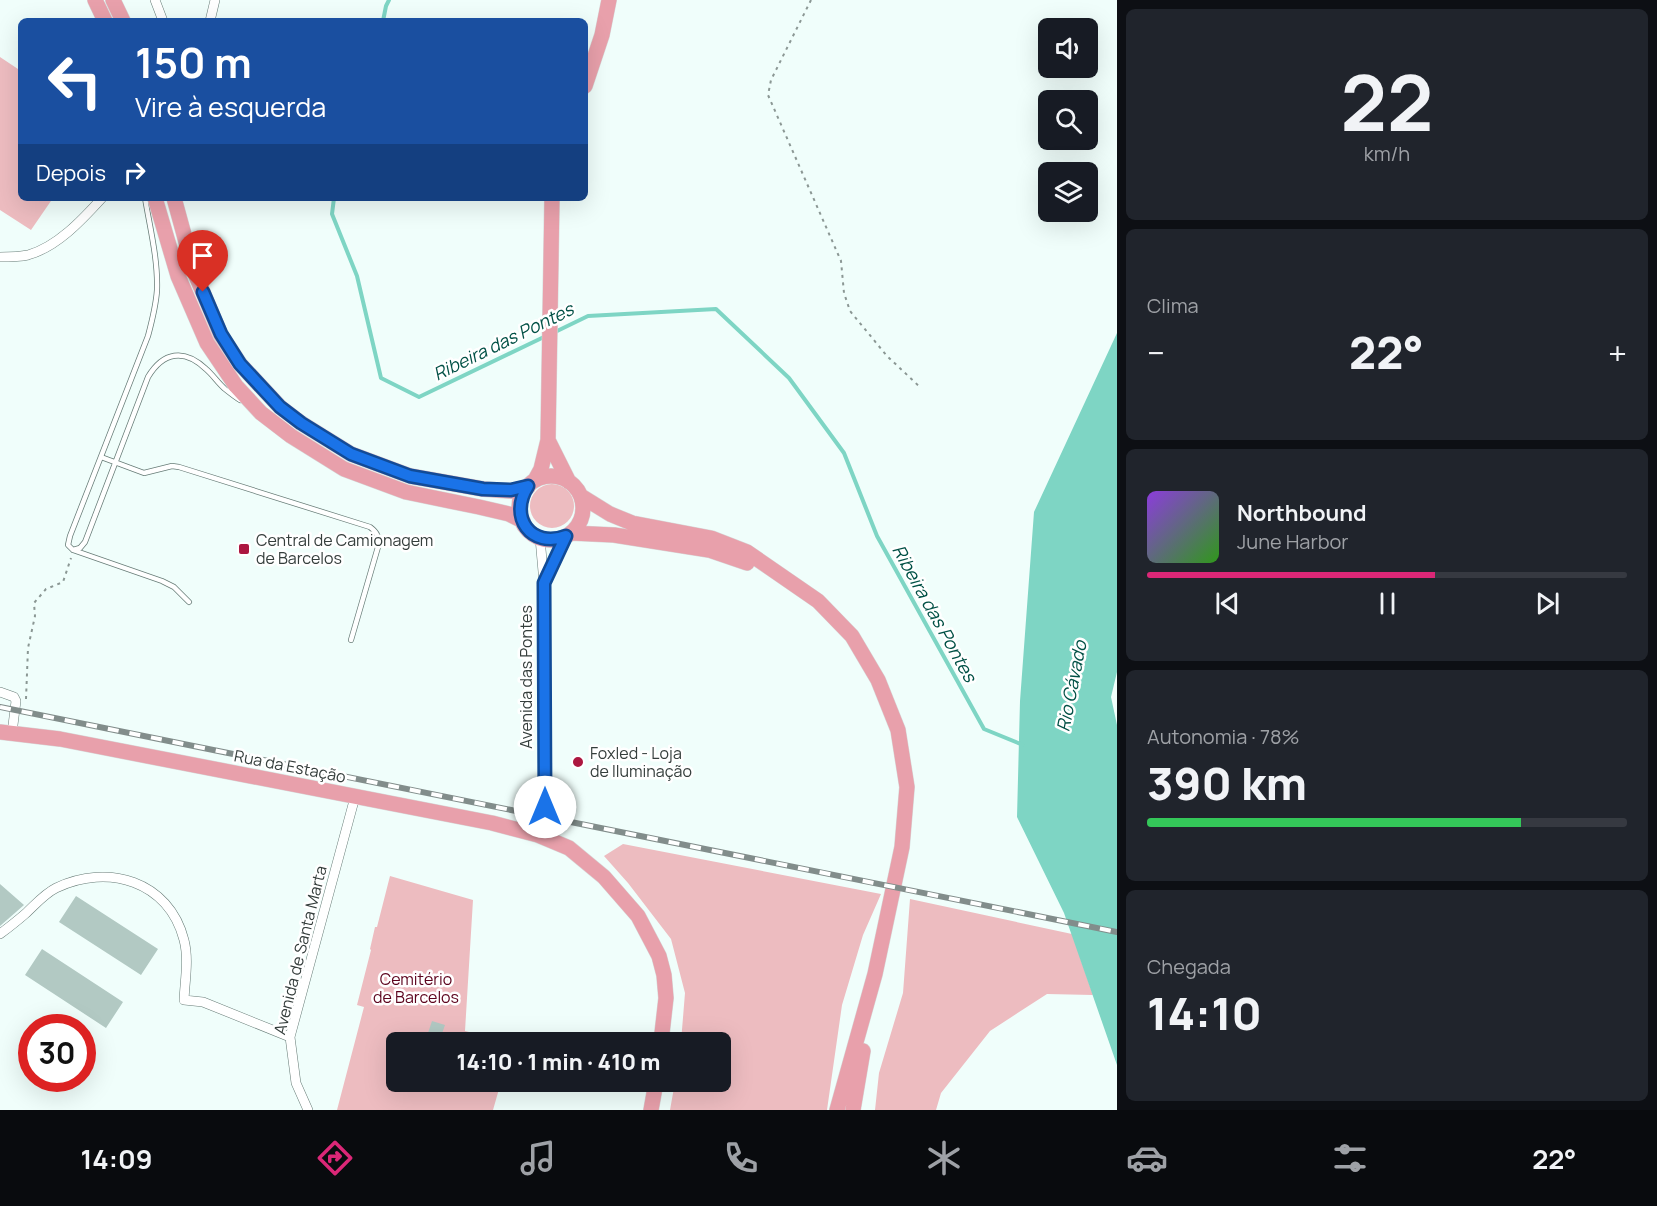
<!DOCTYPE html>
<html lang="pt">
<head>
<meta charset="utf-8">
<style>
	body { margin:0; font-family:Manrope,sans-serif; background:#20242c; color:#f1f3f6; height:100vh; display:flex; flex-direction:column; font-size:22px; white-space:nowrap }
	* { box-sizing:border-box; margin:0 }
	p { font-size:20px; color:#9ea1a6 }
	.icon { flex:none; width:33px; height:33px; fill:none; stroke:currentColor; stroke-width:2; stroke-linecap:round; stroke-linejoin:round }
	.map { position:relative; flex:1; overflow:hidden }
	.details { display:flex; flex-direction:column; gap:9px; padding:9px; background:#0d0f14; width:540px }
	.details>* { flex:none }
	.hud { position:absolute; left:18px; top:18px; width:570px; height:183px; border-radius:9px; box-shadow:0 6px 24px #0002; background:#1a4fa0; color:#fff; overflow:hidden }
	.tools { position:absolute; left:1038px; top:18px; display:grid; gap:12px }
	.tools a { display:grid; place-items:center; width:60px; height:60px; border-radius:9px; background:#171b24; box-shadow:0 6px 24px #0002; font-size:30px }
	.speed { position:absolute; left:18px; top:1014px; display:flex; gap:12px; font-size:30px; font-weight:700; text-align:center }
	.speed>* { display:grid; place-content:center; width:78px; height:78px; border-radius:50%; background:#171b24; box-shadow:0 6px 24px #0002; line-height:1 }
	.speed .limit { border:9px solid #d22; background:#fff; color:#111 }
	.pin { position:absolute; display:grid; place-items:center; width:51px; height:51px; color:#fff; margin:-62px -26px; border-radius:50% 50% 50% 0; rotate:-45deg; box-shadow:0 0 6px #0007 }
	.pin .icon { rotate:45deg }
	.me { position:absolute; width:66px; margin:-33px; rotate:0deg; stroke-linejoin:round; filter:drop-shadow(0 0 4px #0008) }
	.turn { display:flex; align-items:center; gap:21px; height:126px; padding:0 18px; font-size:27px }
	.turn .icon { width:78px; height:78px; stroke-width:2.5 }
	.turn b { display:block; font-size:42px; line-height:51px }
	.then { display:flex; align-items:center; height:57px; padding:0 18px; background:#0003; gap:12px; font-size:22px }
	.big { font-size:45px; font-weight:800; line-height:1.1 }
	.details .card { flex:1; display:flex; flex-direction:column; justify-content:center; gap:9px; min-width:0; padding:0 21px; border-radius:9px; background:#20242c }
	.details .dial { align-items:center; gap:0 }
	.dial b { font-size:78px; line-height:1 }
	.song { display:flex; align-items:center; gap:18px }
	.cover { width:72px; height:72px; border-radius:9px; background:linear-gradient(135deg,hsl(270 70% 55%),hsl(110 70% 35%)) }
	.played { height:6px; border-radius:3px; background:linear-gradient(90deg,#db2777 60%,#363941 60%) }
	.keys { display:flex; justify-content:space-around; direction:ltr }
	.heat { display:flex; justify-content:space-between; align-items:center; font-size:33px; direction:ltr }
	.charge { height:9px; border-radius:4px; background:linear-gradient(90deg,#34c759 78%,#363941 0) }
	.trip { position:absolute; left:386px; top:1032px; width:345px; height:60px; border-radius:9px; background:#171b24; box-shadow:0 6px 24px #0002; font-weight:800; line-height:60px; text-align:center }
	.menu { display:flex; height:96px; justify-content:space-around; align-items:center; background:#090b0e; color:#9ea1a6 }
	.menu .icon { width:42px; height:42px }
	.menu .active { color:#db2777 }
	.menu b { font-size:27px; color:#f1f3f6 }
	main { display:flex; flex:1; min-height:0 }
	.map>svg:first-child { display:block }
	.green { fill:#edbcc0 }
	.water { fill:#7ed5c4 }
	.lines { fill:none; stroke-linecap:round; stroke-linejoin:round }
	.stream { stroke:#7ed5c4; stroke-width:4 }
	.building { fill:#b2c9c3 }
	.lane-casing { stroke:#677c77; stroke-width:6 }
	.street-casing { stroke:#677c77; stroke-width:10 }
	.primary-casing { stroke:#d7d8d8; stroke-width:16 }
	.path { stroke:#8b9794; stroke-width:2; stroke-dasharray:3 4.5; stroke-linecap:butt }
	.lane { stroke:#fff; stroke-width:4.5 }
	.street { stroke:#fff; stroke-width:9 }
	.primary { stroke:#e8a0ab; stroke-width:15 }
	.rail-casing { stroke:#828d8b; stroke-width:6 }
	.rail { stroke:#fff; stroke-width:4; stroke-dasharray:11; stroke-linecap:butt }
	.route-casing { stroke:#114b97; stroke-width:15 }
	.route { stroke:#1a73e8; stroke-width:10 }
	.poi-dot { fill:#ac1740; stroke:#fff; stroke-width:2 }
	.labels { text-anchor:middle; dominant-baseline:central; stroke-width:5; stroke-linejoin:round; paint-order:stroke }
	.poi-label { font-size:16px; fill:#353e3c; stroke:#fff; text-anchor:start }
	.street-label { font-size:16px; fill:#353e3c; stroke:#fff }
	.park-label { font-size:16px; fill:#5c031d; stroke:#fff }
	.water-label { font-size:18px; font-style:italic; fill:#005045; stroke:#fff }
</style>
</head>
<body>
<main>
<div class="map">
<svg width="1117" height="1110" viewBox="0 0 1117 1110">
	<rect width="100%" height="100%" fill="#f0fefb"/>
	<!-- green -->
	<path class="green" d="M0,57L21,71V198H53L31,230L0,210Z
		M530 506a22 22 0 1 1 44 0a22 22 0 1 1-44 0Z
		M623,844L881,894L863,935L842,1005L827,1110H670L675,1082H720V1042H681L685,993L671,939L628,883L604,856Z
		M390,876L473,900L465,1031L510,1042H396V1082H501L493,1110H337L364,1007L357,1005L371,950L370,949L375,927H377Z
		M910,899L1072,934L1093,995L1047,994L990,1031L941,1093L936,1110H875L879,1073L903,993Z"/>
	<!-- water -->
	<path class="water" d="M1117,333V672L1111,697L1117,725V1065L1064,913L1017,817L1020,701L1034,512Z"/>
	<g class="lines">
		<!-- stream -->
		<path class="stream" d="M383,21L386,6L389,0
			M334,198L332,214L357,276L381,378L419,397L546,336
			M553,333L588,316L716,309L789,378L844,453L877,536L984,729L1023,745"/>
	</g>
	<!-- building -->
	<path class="building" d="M0,884L24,905L0,926Z
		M76,896L158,949L141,975L59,922Z
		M42,949L123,1002L106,1028L25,975Z
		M432,1021L445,1025L439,1042H425Z"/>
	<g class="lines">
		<defs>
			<path id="lane" d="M145,198C150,228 158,259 157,290C156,306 152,321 148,336L70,536L68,545L73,550L162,581L174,587L189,602
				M101,457L144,473L172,466L179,467L370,527C378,533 379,537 378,547L351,640
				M73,550L80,548L85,542L148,377C163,352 184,348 206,369C213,375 218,383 225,389C230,393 235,397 240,400"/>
			<path id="street" d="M155,0L163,21
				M210,21L215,0
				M0,257C9,257 19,257 28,255C57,247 82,220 102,198
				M540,538L544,583L545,807
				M545,581L566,536
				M0,692L14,697L16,701L12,733
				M0,934C8,928 17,921 25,914C35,905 44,894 56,888C108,863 169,881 184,940C189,959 185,980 184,1000L203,1002L290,1037
				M308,1110L296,1083L290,1037L355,797"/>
			<path id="primary" d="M95,0L105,21
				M113,0L123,21
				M585,86L602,35L609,0
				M155,198L178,276L207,343L236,386L261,413L291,436L344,469L406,492L479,507L509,514L523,521
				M174,198L194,271L221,335L240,364L280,407L301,423L351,454L410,476L483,489L511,491L528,487
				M548,440L569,482
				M519 508a32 32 0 1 1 64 0a32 32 0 1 1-64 0Z
				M535,480L541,469L548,440L552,198
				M581,496L610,514L632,523L711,538L747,552L818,601L852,636L878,680L898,730L907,787L902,847L875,974L837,1110
				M571,533L614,535L709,550L747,563
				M0,732L60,739L492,823L538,835L569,848L604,877L638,916L659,956L664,975L666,998L661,1042
				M651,1110L656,1082
				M853,1110L863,1051"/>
		</defs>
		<!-- lane casing -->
		<use href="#lane" class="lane-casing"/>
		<!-- street casing -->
		<use href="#street" class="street-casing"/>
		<!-- primary casing -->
		<use href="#primary" class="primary-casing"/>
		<!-- path -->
		<path class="path" d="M811,0L771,80L768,95L841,261L844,293L850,311L887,356L921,388
			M26,699L28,648L35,616L34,603L46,589L63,582L71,558"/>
		<!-- lane -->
		<use href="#lane" class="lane"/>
		<!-- street -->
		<use href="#street" class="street"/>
		<!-- primary -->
		<use href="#primary" class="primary"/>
		<defs>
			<path id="rail" d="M0,707L1117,932"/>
		</defs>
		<!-- rail casing -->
		<use href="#rail" class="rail-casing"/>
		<!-- rail -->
		<use href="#rail" class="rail"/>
	</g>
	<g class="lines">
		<defs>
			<path id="route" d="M203,292L221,334L240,364L280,407L301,423L351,454L410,476L483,489L511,490L528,486C508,517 531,549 566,536L544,583L545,807"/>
		</defs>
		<!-- route casing -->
		<use href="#route" class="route-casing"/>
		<!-- route -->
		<use href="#route" class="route"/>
	</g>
	<!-- markers -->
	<g class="poi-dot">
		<rect x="238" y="543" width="12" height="12" rx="3"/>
		<circle cx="578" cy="762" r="6"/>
	</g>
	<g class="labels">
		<!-- poi labels -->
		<g class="poi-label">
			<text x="256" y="540">Central de Camionagem<tspan x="256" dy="18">de Barcelos</tspan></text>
			<text x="590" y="753">Foxled - Loja<tspan x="590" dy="18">de Iluminação</tspan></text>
		</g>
		<!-- street labels -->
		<g class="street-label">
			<text transform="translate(526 677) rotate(-90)">Avenida das Pontes</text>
			<text transform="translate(290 766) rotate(11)">Rua da Estação</text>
			<text transform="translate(300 950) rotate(-76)">Avenida de Santa Marta</text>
		</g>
		<!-- park labels -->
		<g class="park-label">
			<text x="416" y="979">Cemitério<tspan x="416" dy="18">de Barcelos</tspan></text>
		</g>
		<!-- water labels -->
		<g class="water-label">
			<text transform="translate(503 341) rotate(-26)">Ribeira das Pontes</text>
			<text transform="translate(935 613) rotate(61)">Ribeira das Pontes</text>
			<text transform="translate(1071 686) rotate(-79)">Rio Cávado</text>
		</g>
	</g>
</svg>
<div class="tools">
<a><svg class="icon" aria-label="sound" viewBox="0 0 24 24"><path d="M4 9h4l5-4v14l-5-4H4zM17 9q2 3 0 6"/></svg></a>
<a><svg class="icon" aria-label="search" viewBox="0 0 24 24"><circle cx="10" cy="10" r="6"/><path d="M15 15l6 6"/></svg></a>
<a><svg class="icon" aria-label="layers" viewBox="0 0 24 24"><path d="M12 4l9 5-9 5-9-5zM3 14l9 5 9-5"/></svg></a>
</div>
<div class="speed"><div class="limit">30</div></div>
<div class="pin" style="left:203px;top:292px;background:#d93025"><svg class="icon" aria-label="arrive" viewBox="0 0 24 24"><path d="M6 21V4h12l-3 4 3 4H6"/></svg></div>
<svg class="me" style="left:545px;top:807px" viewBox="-20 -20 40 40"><circle r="19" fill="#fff"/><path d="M0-13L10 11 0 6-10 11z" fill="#1a73e8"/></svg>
<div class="trip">14:10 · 1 min · 410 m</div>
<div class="hud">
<div class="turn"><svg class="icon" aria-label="left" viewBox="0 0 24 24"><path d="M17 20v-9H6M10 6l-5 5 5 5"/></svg><div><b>150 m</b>Vire à esquerda</div></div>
<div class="then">Depois<svg class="icon" aria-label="right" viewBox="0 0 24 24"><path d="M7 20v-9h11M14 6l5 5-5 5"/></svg></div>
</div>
</div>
<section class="details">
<div class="card dial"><b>22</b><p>km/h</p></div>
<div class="card"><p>Clima</p>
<div class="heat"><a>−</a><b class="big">22°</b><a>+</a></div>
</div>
<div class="card">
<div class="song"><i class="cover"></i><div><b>Northbound</b><p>June Harbor</p></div></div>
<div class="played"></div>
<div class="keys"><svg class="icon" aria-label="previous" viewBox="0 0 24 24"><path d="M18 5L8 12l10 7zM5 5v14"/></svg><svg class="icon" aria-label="pause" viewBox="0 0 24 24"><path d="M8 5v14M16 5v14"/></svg><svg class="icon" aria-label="next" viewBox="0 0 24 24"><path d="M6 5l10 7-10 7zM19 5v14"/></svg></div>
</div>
<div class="card"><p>Autonomia · 78%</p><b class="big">390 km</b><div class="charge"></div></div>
<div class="card"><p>Chegada</p><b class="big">14:10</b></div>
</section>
</main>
<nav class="menu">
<b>14:09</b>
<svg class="icon active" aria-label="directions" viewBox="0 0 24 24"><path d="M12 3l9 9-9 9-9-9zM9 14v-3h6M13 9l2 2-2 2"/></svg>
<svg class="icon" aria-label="music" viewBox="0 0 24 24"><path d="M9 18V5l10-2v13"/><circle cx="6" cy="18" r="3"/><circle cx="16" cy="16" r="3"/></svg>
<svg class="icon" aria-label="phone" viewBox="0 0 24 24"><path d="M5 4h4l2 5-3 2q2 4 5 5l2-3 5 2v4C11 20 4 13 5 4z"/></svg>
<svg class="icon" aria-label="climate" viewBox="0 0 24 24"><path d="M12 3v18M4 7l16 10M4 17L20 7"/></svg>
<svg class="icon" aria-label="car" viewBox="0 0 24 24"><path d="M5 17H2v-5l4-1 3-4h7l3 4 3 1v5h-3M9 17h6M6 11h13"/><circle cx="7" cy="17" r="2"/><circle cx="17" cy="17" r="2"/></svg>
<svg class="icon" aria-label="filters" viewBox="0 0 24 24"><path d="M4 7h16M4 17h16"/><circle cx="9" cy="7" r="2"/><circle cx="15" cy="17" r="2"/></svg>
<b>22°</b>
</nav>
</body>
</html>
